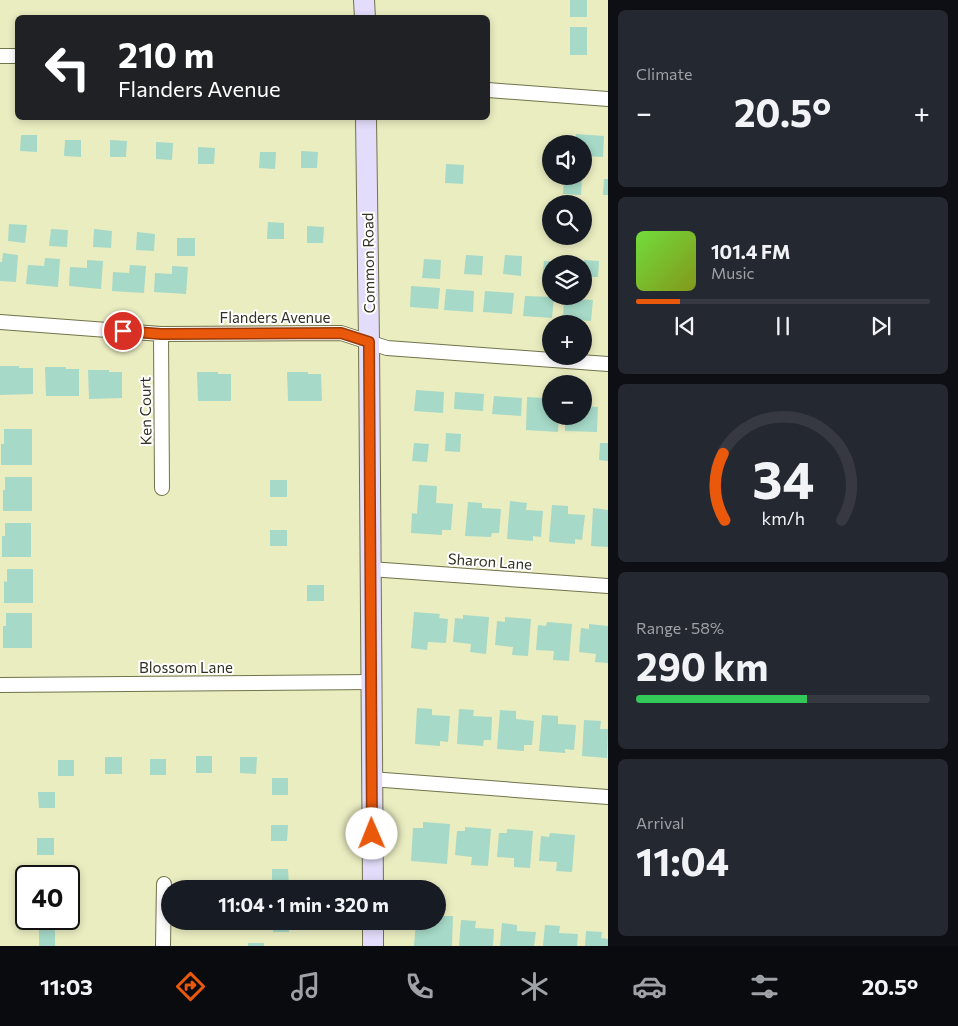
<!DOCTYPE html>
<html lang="en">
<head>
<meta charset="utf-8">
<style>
	body { margin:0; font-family:Commissioner,sans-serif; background:#242831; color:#f1f3f6; height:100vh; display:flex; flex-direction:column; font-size:19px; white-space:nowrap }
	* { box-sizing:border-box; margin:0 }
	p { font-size:16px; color:#9ea1a6 }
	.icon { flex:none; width:28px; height:28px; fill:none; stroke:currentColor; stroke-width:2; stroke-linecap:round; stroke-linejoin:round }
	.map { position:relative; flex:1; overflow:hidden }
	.drawer { display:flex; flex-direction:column; gap:10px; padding:10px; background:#0d0f14; width:350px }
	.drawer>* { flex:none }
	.top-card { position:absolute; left:15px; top:15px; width:475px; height:105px; border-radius:8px; box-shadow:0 2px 8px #0003; background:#202124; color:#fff; overflow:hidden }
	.fabs { position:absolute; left:542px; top:135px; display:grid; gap:10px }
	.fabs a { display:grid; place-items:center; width:50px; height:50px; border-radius:50%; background:#171b24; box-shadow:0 2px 8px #0003; font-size:25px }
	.speed { position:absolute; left:15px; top:865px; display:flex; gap:10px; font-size:25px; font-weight:700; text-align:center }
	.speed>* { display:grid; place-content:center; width:65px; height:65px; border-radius:50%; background:#171b24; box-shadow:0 2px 8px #0003; line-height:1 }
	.speed .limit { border:2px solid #111; border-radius:8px; background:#fff; color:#111 }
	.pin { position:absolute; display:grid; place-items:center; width:42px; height:42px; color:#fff; margin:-21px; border:2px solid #fff; border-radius:50%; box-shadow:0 1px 5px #0007 }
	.me { position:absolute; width:55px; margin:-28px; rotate:359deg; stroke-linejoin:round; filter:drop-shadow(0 0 4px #0008) }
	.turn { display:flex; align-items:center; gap:18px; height:105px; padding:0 20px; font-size:22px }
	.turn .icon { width:65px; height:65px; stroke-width:2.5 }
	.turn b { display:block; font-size:35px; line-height:42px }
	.big { font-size:38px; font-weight:700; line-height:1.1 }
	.drawer .card { flex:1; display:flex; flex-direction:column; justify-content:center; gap:8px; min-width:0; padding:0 18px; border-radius:8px; background:#242831 }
	.drawer .dial { align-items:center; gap:0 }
	.dial svg { height:130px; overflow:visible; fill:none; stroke:#363941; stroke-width:7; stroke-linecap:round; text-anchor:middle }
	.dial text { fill:#f1f3f6; stroke:none }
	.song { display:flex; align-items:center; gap:15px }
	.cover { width:60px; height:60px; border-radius:8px; background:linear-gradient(135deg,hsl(100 70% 55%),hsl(70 70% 35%)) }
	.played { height:5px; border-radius:2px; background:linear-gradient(90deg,#ea580c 15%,#363941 15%) }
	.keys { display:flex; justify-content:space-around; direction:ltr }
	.heat { display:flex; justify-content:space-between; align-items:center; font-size:28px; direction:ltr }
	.charge { height:8px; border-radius:4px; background:linear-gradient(90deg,#34c759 58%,#363941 0) }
	.trip { position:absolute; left:161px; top:880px; width:285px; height:50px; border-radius:25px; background:#171b24; box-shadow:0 2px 8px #0003; font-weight:700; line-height:50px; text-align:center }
	.menu { display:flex; height:80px; justify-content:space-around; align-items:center; background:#090b0e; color:#9ea1a6 }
	.menu .icon { width:35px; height:35px }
	.menu .active { color:#ea580c }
	.menu b { font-size:22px; color:#f1f3f6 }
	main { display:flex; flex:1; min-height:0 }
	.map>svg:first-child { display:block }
	.building { fill:#a6d9c7 }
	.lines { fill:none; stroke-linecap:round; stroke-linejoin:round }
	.street-casing { stroke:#71734a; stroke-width:16 }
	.secondary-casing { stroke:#71734a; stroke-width:22 }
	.street { stroke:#fff; stroke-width:14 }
	.secondary { stroke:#e3ddfb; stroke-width:20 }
	.route-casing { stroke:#983908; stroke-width:12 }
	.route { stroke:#ea580c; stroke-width:9 }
	.labels { text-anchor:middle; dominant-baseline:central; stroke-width:4; stroke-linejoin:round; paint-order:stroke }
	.street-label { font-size:15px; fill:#313221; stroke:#fff }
</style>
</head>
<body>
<main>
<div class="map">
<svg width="608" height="946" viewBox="0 0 608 946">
	<rect width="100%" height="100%" fill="#eaedc0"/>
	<!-- building -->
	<path class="building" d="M570,0H587V17H570Z
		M570,27H587V55H570Z
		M576,134L604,136L603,157L584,156V144H575Z
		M21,135H37V152L20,151Z
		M65,140H81V157L64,156Z
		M110,140L127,141L126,157H110Z
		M156,142L173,143L172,160L156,159Z
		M198,147L215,148L214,164H198Z
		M301,151L318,152L317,168H301Z
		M260,152H276L275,169L259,168Z
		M446,164L464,165L463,184L445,183Z
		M564,176H582L581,195L563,194Z
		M604,179H608V195H603Z
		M268,222L284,223V239H267Z
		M9,224L27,225L25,243L8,241Z
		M307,226L324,227L323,243H307Z
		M51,229L68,230L67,247L49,246Z
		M94,229L112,231L111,248L93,247Z
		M137,232L155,234L154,251L136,250Z
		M177,238H195V256H177Z
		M3,253L18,255L16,282L0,281V262H2Z
		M466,255L483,256L482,275L464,274Z
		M505,255L522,256L521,276L503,274Z
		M45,258L60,259L58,287L26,284L28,265L44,266Z
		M424,259L441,260L440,279L422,278Z
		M87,260L103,261L101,289L69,286L70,267L87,268Z
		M584,260L599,261L598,277H584Z
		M544,261L561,262V264H551V281L542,280Z
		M130,265L146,266L144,293L112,291L113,272L129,273Z
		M172,266L188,267L186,294L154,292L155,273L172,274Z
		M411,286L440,288L438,309L410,307Z
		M446,289L474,291L473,312L444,310Z
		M485,291L514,293L512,314L483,312Z
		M525,296L554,297L552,318L523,316Z
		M564,298L593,300L591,321L563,319Z
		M0,366H19V368H33V394L0,395Z
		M45,367H66V369H79V396H46Z
		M88,370H109V372H122V398L89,399Z
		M197,372H218V374H231V401H198Z
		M287,372H308V374H321L322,401H288Z
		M416,390L444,392L443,413L414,411Z
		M455,392L484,394L483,411L454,409Z
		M494,396L522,398L521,416L492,414Z
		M527,397L543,398V406H551V416H559L558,432L526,430Z
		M584,406L598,407L597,432L565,431V416H584Z
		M4,429H32V465H1V444H4Z
		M446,433L461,434L460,452L445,451Z
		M414,443L429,444L427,462L412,461Z
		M600,443H608V461L599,460Z
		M5,477H32V511H3V490H5Z
		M270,480H287V497H270Z
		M419,485L437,486L436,503L453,504L451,530H442V535L411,533L412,513L417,514Z
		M510,501L527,503L526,510L543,511L541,537L533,536V541L507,539Z
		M468,502L482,503V508L501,509L499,533H492L491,537L465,536Z
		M552,505L568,506V514L585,515L582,540L575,539V544L549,542Z
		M593,508L608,510V547L591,546Z
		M5,523H31V557H2V536H5Z
		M270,530H287V546H270Z
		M7,569H33V603H4V581L7,582Z
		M307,585H324V601H307Z
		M414,612L440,614L439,618L448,619L446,643L428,642L427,650L411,648Z
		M6,613H32V648H3V626H6Z
		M463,615L489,617L486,654L470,652L471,644L453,642L455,618L463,619Z
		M505,617L531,619L528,656L512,655L513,647L495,645L497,621L505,622Z
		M547,622L572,624L569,661L553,660L554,651L536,650L538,625L546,626Z
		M589,624L608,626V663L595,662L596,654L579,652L581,628L589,629Z
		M417,708L432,709V715L450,716L448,742L440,741V746L415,744Z
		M459,709L474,710L473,716L492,717L491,740H484L483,746L457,744Z
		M500,710L516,711V719L534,721L532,745H524V751L497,749Z
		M542,715L558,716V724L576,725L574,750L565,749V753L539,751Z
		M584,720L601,721L600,729H608L607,758L582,756Z
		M196,756H212V773H196Z
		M105,757H122V774H105Z
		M240,757H257L256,774L240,773Z
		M150,759H166V775H150Z
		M58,760H74V776H58Z
		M272,778H288V795H272Z
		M38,792H55V808H39Z
		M423,822L450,824L447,864L411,861L413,828H423Z
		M271,825H288L287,841H271Z
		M465,827L491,829L488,866L471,865L472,857L455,855L457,831H465Z
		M507,829L533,831L530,868L514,867V858L497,857L499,833H507Z
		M550,833L575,835L572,872L556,871L557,862L539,861L541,836L549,837Z
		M37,838H54V855H37Z
		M272,869H288L289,886H272Z
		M438,916H453L452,946H414L416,921H438Z
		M461,920L476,921L475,928L494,929L493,946H459Z
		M273,921H289V932H273Z
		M502,923L517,925V931L536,932L534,946H500Z
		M545,925L560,926L559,933L578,934L577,946H543Z
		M39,930H55V946H39Z
		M586,931L602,932L601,938L608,939V946H585Z
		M248,943H264V946H248Z"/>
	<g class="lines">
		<defs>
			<path id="street" d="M0,56H18
				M488,90L608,99
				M0,322L161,334L341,333L387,348L608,364
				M161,334L162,488
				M370,569L608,586
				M0,685L372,682
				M371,779L608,797
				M163,946L164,884"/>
			<path id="secondary" d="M364,0L365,18
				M366,118L369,342L373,889
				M373,921V946"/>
		</defs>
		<!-- street casing -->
		<use href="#street" class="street-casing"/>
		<!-- secondary casing -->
		<use href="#secondary" class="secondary-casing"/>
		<!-- street -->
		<use href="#street" class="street"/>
		<!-- secondary -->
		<use href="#secondary" class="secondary"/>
	</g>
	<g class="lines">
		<defs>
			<path id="route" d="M123,331L161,334L341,333L369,342L372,834"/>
		</defs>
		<!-- route casing -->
		<use href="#route" class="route-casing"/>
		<!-- route -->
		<use href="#route" class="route"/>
	</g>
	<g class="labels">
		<!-- street labels -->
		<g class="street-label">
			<text transform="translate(368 263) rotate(-91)">Common Road</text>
			<text x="275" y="317">Flanders Avenue</text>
			<text transform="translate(145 411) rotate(-91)">Ken Court</text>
			<text transform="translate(490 561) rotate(4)">Sharon Lane</text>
			<text x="186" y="667">Blossom Lane</text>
		</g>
	</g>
</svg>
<div class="fabs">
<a><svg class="icon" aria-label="sound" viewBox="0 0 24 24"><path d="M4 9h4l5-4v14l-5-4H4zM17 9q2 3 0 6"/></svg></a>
<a><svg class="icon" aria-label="search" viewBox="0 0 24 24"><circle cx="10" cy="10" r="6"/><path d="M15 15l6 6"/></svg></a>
<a><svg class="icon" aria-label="layers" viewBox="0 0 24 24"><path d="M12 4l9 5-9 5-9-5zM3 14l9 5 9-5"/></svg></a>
<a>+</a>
<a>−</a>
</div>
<div class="speed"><div class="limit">40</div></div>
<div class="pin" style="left:123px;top:331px;background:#d93025"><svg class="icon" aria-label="arrive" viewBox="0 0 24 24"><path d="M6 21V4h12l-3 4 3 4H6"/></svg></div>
<svg class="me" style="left:372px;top:834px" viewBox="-20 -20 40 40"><circle r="19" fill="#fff"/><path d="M0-13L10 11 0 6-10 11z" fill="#ea580c"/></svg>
<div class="trip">11:04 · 1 min · 320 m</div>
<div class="top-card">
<div class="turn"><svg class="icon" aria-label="left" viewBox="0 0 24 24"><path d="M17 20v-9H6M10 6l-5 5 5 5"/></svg><div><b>210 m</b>Flanders Avenue</div></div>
</div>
</div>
<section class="drawer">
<div class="card"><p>Climate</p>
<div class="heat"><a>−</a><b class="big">20.5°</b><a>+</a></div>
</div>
<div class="card">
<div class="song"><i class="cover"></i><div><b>101.4 FM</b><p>Music</p></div></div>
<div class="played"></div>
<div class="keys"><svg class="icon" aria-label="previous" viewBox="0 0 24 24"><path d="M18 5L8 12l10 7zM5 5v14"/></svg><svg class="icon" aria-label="pause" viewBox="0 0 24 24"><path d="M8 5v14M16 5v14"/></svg><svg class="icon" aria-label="next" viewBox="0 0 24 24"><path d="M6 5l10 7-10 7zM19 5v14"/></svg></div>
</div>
<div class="card dial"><svg viewBox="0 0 100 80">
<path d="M14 69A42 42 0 1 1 86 69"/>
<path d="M14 69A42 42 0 0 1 13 28" stroke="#ea580c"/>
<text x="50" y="56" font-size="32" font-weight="700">34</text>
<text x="50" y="72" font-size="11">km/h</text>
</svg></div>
<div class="card"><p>Range · 58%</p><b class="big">290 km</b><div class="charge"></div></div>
<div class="card"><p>Arrival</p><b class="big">11:04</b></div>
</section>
</main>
<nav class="menu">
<b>11:03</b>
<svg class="icon active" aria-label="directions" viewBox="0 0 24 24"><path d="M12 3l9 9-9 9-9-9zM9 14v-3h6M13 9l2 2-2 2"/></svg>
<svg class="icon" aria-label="music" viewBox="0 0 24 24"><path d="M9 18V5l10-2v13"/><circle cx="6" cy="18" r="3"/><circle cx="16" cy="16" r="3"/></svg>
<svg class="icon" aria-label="phone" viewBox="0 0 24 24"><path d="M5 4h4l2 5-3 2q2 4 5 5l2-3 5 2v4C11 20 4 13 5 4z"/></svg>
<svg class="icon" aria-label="climate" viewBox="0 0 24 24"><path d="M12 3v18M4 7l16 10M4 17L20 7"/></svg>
<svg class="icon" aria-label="car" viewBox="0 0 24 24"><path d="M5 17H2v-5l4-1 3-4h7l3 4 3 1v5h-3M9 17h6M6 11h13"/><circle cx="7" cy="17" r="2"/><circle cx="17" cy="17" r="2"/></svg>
<svg class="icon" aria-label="filters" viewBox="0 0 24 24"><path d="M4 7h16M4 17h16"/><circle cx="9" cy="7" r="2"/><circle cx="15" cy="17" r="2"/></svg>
<b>20.5°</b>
</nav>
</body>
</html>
